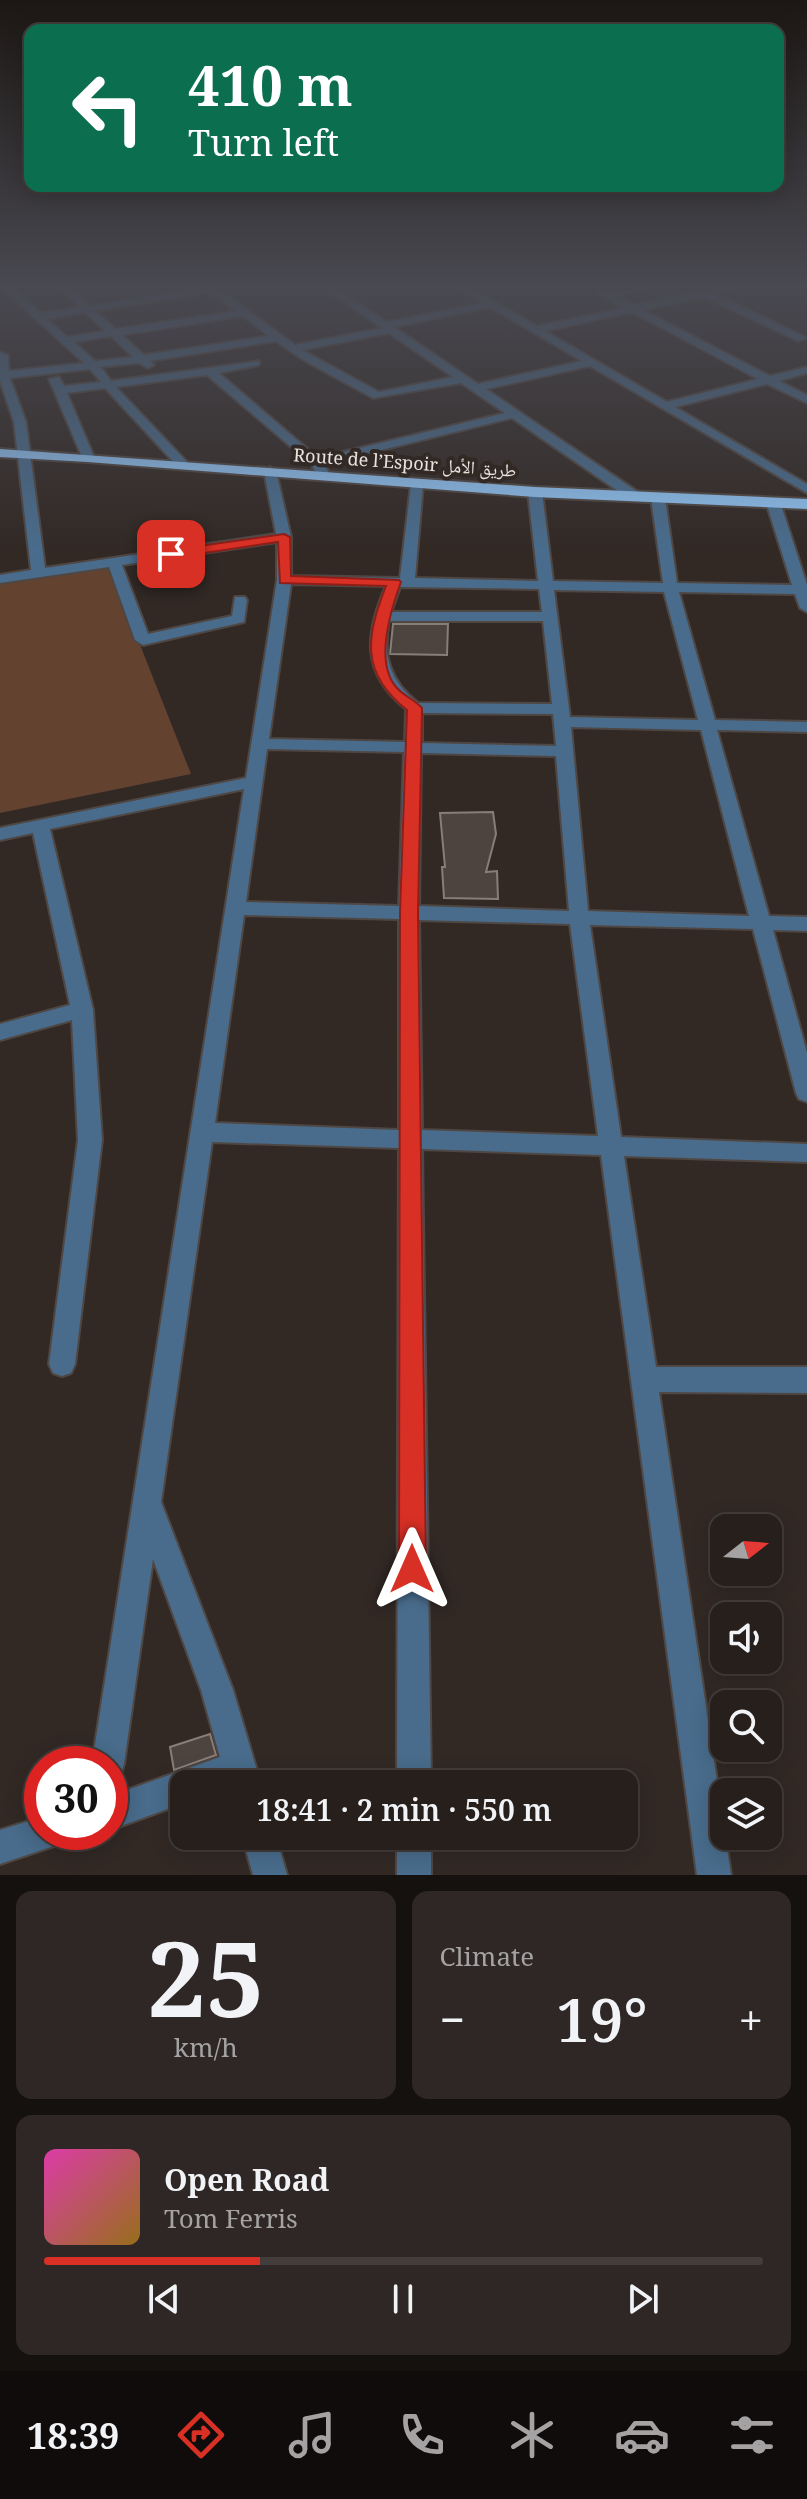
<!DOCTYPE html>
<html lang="en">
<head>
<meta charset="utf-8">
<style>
	body { margin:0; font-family:"Noto Serif","Noto Naskh Arabic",serif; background:#2e2725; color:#f1f3f6; height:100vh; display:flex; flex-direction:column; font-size:30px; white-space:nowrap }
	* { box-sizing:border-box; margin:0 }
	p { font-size:26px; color:#a4a2a3 }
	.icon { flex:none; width:44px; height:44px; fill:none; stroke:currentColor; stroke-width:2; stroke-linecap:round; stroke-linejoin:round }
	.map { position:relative; height:1875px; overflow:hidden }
	.details { display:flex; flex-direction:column; gap:16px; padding:16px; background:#15110f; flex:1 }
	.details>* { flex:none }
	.top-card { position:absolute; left:24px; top:24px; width:760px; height:168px; border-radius:16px; box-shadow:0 4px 20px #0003,0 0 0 2px #423d3b; background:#0b6e4f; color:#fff; overflow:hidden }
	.needle { width:52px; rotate:73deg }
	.fabs { position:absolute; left:710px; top:1514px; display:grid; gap:16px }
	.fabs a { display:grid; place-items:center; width:72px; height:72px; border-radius:16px; background:#261f1c; box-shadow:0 4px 20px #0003,0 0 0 2px #423d3b; font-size:40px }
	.speed { position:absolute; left:24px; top:1746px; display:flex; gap:16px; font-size:40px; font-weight:700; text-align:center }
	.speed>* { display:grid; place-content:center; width:104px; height:104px; border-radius:50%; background:#261f1c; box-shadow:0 4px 20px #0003,0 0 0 2px #423d3b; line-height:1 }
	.speed .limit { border:12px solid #d22; background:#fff; color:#111 }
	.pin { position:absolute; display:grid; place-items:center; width:68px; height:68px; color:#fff; margin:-34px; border-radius:16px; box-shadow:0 4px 12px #0006 }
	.me { position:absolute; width:88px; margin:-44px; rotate:0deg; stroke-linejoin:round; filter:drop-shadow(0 0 6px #0008) }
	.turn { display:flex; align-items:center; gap:28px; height:168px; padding:0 32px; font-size:36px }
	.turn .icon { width:104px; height:104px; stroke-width:2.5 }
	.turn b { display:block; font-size:56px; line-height:68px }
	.big { font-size:60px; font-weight:600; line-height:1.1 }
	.details .tile { flex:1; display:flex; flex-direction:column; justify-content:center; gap:12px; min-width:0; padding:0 28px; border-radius:16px; background:#2e2725 }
	.details .dial { align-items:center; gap:0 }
	.dial b { font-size:104px; line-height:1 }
	.song { display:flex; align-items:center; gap:24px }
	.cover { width:96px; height:96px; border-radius:12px; background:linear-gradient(135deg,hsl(320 70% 55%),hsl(40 70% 35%)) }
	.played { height:8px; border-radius:4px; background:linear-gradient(90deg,#d93025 30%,#423d3b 30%) }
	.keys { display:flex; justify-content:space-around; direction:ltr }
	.heat { display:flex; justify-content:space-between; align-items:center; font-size:44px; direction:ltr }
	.details .tiles { flex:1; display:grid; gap:16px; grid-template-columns:1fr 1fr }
	.tile:last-child { grid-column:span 2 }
	.trip { position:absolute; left:170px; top:1770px; width:468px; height:80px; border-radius:16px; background:#261f1c; box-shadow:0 4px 20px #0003,0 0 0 2px #423d3b; font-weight:600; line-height:80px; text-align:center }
	.tab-bar { display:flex; height:128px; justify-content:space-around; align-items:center; background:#0f0c0b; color:#a4a2a3 }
	.tab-bar .icon { width:56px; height:56px }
	.tab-bar .on { color:#d93025 }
	.tab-bar b { font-size:36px; color:#f1f3f6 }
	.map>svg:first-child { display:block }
	.green { fill:#634230 }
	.building { fill:#4d4440; stroke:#887e78; stroke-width:2 }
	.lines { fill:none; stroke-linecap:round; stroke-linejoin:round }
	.minor-casing { stroke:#4f4743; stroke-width:4 }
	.highway-casing { stroke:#4f4743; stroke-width:4 }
	.minor { fill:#496c8c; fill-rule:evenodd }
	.highway { fill:#8fc2f2; fill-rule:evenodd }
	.route { fill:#d93025; stroke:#8d1f18; stroke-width:2 }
	.labels { text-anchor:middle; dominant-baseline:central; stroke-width:8; stroke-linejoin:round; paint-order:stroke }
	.far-street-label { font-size:18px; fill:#e8e2df; stroke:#322925 }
</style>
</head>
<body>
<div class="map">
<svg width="807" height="1875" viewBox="0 0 807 1875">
	<rect width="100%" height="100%" fill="#322925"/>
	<!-- green -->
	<path class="green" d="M109,566L191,774L0,813V584Z"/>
	<!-- building -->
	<path class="building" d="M393,624H448L447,655L390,654Z
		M493,812L496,834L486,872L497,871L498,899L444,898L442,867H445L440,813Z
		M210,1734L216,1755L174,1770L170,1747Z"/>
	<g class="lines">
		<defs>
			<path id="minor" d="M3,289H14L41,313L80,307L61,289H72L90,306L193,289H219L295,345L382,328L326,289H337L387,322L482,303L461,289H473L537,326L624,308L591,289L609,292L645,289L617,296L635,305L703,289H732L716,294L807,338L798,341L705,297L643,310L770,376L807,367V373L779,381L807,395V403L767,384L675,407L807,484V493L590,366L486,389L641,494V500H631L512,418L324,464L329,473L318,476L311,464L207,375L116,387L187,462L189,465L183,469L179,468L105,388L67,393L94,457L88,461L82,457L49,379L59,377L64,386L101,382L90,369L10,378L26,422L45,568L276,534L264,471L270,467L276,471L291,537V576L400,578L411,484L417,480L423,484L415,578L538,581L528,492L535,488L542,492L553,581L663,583L651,498L658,494L665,498L677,583L792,585L766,502L773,498L780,502L807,585V612L800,608L795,594L679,592L715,720L807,722V732L717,730L769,916L807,917V931L773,930L807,1053V1102L799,1099L796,1093L753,929L590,925L621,1137L807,1144V1162L624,1156L656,1367H807V1393L659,1392L731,1875H697L601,1155L422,1149L431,1784H397L399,1148L212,1142L161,1502L233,1690L261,1784H184V1803L110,1830V1796L220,1757L201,1690L153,1559L124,1764L120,1776L110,1780V1764H92L244,789L50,829L93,1010L102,1140L75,1364L71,1373L62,1376L53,1373L49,1364L78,1140L72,1020L0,1040V1024L70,1005L33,833L0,840V828L246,778L277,580V542L122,565L148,634L232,616L235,597H245L247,600L244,622L143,645L135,640L109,567L0,583V575L31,570L14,422L0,381V352L8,355L9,371L84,363ZM210,292L236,311L116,329L95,311ZM490,307L582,361L478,384L394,327ZM85,312L105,331L67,337L47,319ZM632,312L758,379L667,402L545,331ZM243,316L269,336L144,355L122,335ZM389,333L453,377L379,392L302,350ZM111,336L133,357L95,361L74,342ZM276,341C306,364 340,379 373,398L461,383L505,413L318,458L219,373L259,365V361L111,381L101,367L139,363L148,368L154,365L150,361ZM291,584L386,586C365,634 361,673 406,709L405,742L269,739ZM400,587L539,589L542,612H391ZM554,590L664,592L698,720L570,717ZM389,621H543L552,704L418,703C390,681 382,656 389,621ZM422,713L553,714L556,746L422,743ZM571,727L701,730L749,916L588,911ZM267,749L404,752L399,906L246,902ZM421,753L556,756L569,911L419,906ZM244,915L399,919V1130L215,1123ZM419,920L570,924L598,1136L422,1130Z
				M42,1817V1832H65L60,1844L0,1864V1830Z
				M242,1836H276L287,1875H253Z
				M397,1836H431V1875H397Z"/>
			<path id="highway" d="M0,449L535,487L807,499V509L535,497L88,462L0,457Z"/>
		</defs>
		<!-- minor casing -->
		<use href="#minor" class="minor-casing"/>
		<!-- highway casing -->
		<use href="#highway" class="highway-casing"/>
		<!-- minor -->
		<use href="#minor" class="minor"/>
		<!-- highway -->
		<use href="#highway" class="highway"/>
	</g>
	<!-- sky -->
	<linearGradient id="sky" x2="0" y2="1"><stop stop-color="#1c1714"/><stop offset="0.52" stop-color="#494951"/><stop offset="1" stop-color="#494951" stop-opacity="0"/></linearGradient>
	<rect width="807" height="551" fill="url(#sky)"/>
	<!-- route -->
	<path class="route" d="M284,534L290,537L291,576L399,580L401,582C391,609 374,663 397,688C404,696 415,700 422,708L418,913L426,1569L422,1579L412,1583L403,1579L399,1569L400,913L407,710C360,673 366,637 386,586L280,583L278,542L171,558L165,554L171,550Z"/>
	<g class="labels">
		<!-- far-street labels -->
		<g class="far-street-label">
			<text transform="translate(405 462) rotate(4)">Route de l’Espoir طريق الأمل</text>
		</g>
	</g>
</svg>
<div class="fabs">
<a><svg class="needle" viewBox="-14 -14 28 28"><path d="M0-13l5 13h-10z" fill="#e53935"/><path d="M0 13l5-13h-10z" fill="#a4a2a3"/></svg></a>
<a><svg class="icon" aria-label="sound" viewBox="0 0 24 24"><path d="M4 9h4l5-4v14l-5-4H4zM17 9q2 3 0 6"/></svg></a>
<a><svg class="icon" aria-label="search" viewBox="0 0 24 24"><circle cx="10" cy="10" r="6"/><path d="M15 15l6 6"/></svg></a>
<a><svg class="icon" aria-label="layers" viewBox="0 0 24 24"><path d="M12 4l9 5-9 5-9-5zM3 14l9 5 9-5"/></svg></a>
</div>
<div class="speed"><div class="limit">30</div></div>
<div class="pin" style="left:171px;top:554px;background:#d93025"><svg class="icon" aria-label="arrive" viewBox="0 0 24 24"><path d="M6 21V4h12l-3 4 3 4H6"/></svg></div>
<svg class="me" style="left:412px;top:1569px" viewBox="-20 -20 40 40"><path d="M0-17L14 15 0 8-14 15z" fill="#d93025" stroke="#fff" stroke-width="4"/></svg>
<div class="trip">18:41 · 2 min · 550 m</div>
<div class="top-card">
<div class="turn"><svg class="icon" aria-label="left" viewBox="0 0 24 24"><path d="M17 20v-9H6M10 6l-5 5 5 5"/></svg><div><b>410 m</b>Turn left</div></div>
</div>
</div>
<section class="details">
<div class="tiles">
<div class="tile dial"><b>25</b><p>km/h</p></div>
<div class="tile"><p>Climate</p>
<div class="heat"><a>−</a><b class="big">19°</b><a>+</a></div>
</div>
<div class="tile">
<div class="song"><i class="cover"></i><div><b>Open Road</b><p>Tom Ferris</p></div></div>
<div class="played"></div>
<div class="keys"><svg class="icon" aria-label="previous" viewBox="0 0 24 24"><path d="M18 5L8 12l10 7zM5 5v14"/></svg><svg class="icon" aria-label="pause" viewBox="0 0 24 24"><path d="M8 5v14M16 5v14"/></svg><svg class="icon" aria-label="next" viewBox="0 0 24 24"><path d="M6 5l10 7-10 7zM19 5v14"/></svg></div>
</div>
</div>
</section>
<nav class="tab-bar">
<b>18:39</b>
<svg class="icon on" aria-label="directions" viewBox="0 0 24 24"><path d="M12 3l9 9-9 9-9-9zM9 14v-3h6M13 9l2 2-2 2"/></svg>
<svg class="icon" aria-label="music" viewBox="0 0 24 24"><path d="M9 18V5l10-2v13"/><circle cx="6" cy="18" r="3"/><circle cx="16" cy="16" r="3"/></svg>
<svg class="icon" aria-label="phone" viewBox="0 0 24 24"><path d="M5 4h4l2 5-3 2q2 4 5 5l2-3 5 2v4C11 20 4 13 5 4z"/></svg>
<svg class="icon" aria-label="climate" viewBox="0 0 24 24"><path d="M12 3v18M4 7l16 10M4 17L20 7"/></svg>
<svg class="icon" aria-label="car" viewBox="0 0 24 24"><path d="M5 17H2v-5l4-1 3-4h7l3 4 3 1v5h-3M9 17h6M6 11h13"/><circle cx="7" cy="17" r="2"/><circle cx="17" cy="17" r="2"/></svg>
<svg class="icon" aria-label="filters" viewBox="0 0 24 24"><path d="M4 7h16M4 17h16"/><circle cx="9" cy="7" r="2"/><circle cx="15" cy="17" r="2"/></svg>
</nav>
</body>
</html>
